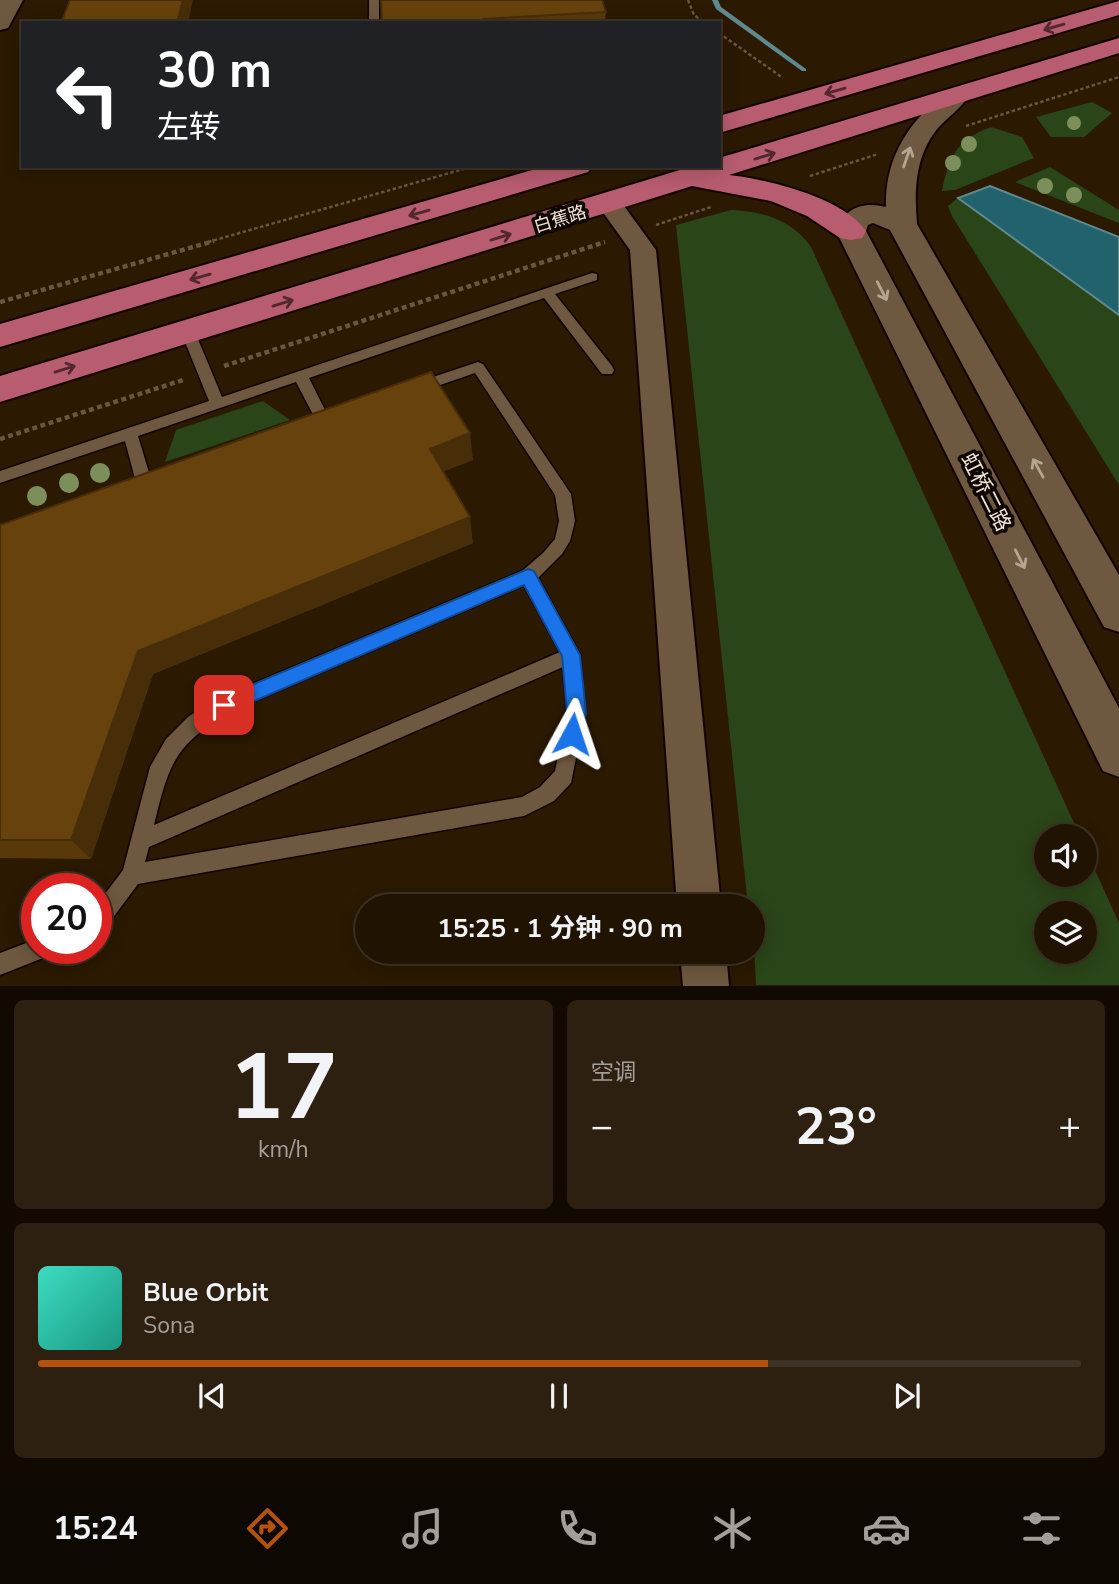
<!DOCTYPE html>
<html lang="zh">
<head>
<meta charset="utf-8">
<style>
	body { margin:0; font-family:"Nunito Sans","Noto Sans SC",sans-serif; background:#2d2011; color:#f1f3f6; height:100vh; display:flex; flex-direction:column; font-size:26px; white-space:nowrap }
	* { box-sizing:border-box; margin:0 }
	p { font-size:23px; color:#a29e99 }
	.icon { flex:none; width:38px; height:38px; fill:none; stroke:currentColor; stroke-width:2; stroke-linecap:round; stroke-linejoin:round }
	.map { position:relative; height:986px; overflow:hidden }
	.panel { display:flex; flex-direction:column; gap:14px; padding:14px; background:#120a01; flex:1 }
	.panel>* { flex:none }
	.hud { position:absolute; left:21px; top:21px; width:700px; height:147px; border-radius:0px; box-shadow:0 4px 18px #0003,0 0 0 2px #3d3224; background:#202124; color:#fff; overflow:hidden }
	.tools { position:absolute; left:1034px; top:824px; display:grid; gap:14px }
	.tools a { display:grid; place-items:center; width:63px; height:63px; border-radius:50%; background:#201302; box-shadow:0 4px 18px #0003,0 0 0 2px #3d3224; font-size:35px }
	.speed { position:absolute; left:21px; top:873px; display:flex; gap:14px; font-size:35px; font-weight:700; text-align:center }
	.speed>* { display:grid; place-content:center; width:91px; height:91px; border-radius:50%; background:#201302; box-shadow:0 4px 18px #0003,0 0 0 2px #3d3224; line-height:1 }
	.speed .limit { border:10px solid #d22; background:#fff; color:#111 }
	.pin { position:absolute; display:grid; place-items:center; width:60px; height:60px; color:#fff; margin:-30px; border-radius:14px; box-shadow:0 4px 10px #0006 }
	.me { position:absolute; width:77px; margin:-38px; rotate:5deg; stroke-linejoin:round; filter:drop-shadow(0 0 5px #0008) }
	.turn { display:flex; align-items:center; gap:24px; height:147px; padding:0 21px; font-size:32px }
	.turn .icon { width:91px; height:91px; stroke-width:2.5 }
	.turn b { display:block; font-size:49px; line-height:60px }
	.big { font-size:52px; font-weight:700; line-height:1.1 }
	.panel .widget { flex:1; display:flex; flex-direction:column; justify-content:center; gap:10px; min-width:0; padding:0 24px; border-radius:10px; background:#2d2011 }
	.panel .dial { align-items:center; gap:0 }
	.dial b { font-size:91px; line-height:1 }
	.song { display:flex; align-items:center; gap:21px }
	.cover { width:84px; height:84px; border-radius:10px; background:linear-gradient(135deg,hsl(170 70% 55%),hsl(170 70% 35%)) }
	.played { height:7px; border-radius:4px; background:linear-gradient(90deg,#b45309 70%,#3d3224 70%) }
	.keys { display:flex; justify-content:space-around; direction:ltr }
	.heat { display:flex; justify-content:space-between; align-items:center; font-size:38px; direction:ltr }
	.panel .tiles { flex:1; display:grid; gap:14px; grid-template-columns:1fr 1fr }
	.widget:last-child { grid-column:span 2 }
	.trip { position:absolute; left:355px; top:894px; width:410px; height:70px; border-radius:35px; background:#201302; box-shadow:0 4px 18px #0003,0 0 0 2px #3d3224; font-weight:700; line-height:70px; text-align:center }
	.tabs { display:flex; height:112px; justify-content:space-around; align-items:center; background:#0d0801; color:#a29e99 }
	.tabs .icon { width:49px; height:49px }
	.tabs .active { color:#b45309 }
	.tabs b { font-size:32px; color:#f1f3f6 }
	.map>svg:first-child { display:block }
	.green { fill:#2a4518; fill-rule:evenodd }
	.water { fill:#21626c; stroke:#5f898c; stroke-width:2 }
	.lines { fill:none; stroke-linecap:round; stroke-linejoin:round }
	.stream { fill:#5f898c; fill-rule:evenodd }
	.service-casing { stroke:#130400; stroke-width:3 }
	.minor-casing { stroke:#130400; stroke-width:4 }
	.tertiary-casing { stroke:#130400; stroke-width:4 }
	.primary-casing { stroke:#130400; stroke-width:4 }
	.path-far1 { stroke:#675642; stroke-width:2.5; stroke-dasharray:3.5 2.5; stroke-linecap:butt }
	.path { stroke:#675642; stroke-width:4.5; stroke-dasharray:5 3.5; stroke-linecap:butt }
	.service { fill:#6e583f; fill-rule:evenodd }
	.minor { fill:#6e583f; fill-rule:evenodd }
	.tertiary { fill:#6e583f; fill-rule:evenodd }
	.primary { fill:#b85c70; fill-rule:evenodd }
	.tree { fill:#7c8f5a }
	.wall { fill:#59390a }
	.shaded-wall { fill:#482e08 }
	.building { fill:#67420c; stroke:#482e08; stroke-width:2 }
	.oneway { stroke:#51282d }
	.oneway2 { stroke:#b6a592 }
	.route { fill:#1a73e8; stroke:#114b97; stroke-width:2 }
	.labels { text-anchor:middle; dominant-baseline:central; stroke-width:7; stroke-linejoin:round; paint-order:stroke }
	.far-street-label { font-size:18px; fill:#f1e4d6; stroke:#0d0601 }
	.street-label { font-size:21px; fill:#f1e4d6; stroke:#0d0601 }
</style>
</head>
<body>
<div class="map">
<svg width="1119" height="986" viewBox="0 0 1119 986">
	<rect width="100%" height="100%" fill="#2b1902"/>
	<!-- green -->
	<path class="green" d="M1092,102L1112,113L1084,137H1051L1036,117Z
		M991,127L1022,137L1034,158L955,190L942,191C949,157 956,140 991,127Z
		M1050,167L1119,210V223L1015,182Z
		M958,198L1119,315V485L952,216L948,206Z
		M731,210C762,211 793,220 811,247L1080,836H1046V875H1085V848L1119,923V985H756L752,906H748L676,225ZM1046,914H1085V952H1046Z
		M263,401L290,420L165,462L176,430Z"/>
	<!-- water -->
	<path class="water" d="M990,186L1119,237V315L958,198Z"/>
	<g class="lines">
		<!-- stream -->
		<path class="stream" d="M712,0H718L721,7L806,69V71H802L716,9Z"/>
		<defs>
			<path id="service" d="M369,0H379V23H369Z
				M592,273L597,274V280L555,294L612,366L614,370L612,374H602L544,298L309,378L331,422L329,426H319L296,382L138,436L153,486L151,490H139L137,486L125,441L0,483V471L209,401L181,332L183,329H193L195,332L222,397Z
				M478,362L483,364L571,494L575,521L570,541L562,554L538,578L580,655L585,713L571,783L554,801L524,816L138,884L109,923L96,930V906L123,870L150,767L166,739L189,716L217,699L522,571L543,553L555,539L559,521L555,495L475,373L417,393L410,388L412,384ZM524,585L560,652L154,825C169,763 174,746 231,711ZM563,667L567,713L555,771L540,787L522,797L145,862L149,847Z
				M37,939V948H51L48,956L0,975V953Z"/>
			<path id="minor" d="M610,196L619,199L656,250L721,906H677L630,250L597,204L601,199Z
				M680,952H726L729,986H683Z"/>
			<path id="tertiary" d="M0,0H23L8,28L0,30Z
				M956,88L965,90L969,96C961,108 948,117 938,128C915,156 914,190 917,224L1119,575V632L1104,627L890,230L873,223L868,225L866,231L1119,708V777L1103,771L836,231C845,208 862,201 886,207C885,169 899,138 925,111C934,101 943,91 956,88Z"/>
			<path id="primary" d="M1119,1V15L719,133V116Z
				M1119,38V53L729,175C767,179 844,198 866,231L862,238L851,240L840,238L807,216L771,201L692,186L0,402V376L693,166H719V158Z
				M546,166H592L588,172L0,347V324Z"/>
		</defs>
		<!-- service casing -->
		<use href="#service" class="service-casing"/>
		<!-- minor casing -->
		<use href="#minor" class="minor-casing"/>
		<!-- tertiary casing -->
		<use href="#tertiary" class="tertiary-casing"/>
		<!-- primary casing -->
		<use href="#primary" class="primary-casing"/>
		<!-- path-far1 -->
		<path class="path-far1" d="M688,0L694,15L705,23
			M719,33L783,78
			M966,126L1119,77
			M810,176L878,154
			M656,225L711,207
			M208,242L474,166"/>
		<!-- path -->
		<path class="path" d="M0,302L214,241
			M224,366L605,242
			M0,439L186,379"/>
		<!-- service -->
		<use href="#service" class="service"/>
		<!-- minor -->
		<use href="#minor" class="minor"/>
		<!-- tertiary -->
		<use href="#tertiary" class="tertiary"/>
		<!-- primary -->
		<use href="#primary" class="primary"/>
	</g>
	<!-- trees -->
	<g class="tree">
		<circle cx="1074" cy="123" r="7"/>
		<circle cx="969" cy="144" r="8"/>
		<circle cx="953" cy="163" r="8"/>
		<circle cx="1045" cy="186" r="8"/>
		<circle cx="1074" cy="195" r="8"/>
		<circle cx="100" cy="473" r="10"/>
		<circle cx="69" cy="483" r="10"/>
		<circle cx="37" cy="496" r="10"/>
	</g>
	<!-- wall -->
	<path class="wall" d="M606,12L605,23H382Z
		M473,460L444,471L473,543L153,674L91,859L0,858V525Z"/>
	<!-- shaded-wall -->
	<path class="shaded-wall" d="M183,0H193L188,23H177Z
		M470,433L473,460L434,475L430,449Z
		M470,517L473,543L153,674L91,859L71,840L138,651Z"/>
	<!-- building -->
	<path class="building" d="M70,0H183L177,23H61Z
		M381,0H602L606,12L484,19V23H458V20L409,23H382Z
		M431,372L470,433L430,449L470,517L138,651L71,840H0V525Z"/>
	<!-- one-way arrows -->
	<defs><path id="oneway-shaft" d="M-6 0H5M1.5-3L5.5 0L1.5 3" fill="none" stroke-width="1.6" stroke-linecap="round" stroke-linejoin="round" transform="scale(1.75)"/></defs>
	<g class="oneway">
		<use href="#oneway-shaft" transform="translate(1054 27) rotate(164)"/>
		<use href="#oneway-shaft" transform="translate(835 91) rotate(164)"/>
		<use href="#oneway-shaft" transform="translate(765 156) rotate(-17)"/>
		<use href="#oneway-shaft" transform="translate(419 213) rotate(164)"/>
		<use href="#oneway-shaft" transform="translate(501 237) rotate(-17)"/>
		<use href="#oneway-shaft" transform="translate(200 277) rotate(164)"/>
		<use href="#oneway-shaft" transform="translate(283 303) rotate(-17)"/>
		<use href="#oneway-shaft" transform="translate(65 369) rotate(-17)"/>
	</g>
	<g class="oneway2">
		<use href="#oneway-shaft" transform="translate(907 157) rotate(-71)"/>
		<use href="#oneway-shaft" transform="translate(882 291) rotate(63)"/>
		<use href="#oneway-shaft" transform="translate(1038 468) rotate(-119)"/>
		<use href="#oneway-shaft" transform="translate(1020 559) rotate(63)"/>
	</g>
	<!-- route -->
	<path class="route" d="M528,569L534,571L580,655L586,713L579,740L572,743L566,740L563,734L567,713L562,656L524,585L231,711L224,714L218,711L215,705L218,699Z"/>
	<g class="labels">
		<!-- far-street labels -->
		<g class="far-street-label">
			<text transform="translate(560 219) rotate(-17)">白蕉路</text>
		</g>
		<!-- street labels -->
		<g class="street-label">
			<text transform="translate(986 492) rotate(63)">虹桥二路</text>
		</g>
	</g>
</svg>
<div class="tools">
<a><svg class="icon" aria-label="sound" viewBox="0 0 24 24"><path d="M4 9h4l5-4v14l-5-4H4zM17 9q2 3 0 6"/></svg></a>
<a><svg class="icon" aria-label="layers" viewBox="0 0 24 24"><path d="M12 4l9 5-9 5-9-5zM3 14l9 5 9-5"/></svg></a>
</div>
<div class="speed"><div class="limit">20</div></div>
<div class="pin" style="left:224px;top:705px;background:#d93025"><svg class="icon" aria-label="arrive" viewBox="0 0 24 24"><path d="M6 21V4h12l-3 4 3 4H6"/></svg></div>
<svg class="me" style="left:572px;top:734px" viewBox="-20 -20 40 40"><path d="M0-17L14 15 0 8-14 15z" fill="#1a73e8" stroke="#fff" stroke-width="4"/></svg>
<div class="trip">15:25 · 1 分钟 · 90 m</div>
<div class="hud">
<div class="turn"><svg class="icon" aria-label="left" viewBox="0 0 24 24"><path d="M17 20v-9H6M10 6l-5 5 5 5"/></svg><div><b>30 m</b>左转</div></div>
</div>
</div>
<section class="panel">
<div class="tiles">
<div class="widget dial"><b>17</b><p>km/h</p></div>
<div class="widget"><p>空调</p>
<div class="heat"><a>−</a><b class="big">23°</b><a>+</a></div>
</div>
<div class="widget">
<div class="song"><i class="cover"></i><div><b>Blue Orbit</b><p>Sona</p></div></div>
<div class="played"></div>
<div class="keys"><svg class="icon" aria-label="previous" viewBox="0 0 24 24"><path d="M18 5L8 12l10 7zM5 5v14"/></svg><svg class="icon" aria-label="pause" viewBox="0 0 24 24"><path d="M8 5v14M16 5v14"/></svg><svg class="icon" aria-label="next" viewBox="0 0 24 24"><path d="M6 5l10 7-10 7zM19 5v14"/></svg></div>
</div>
</div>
</section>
<nav class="tabs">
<b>15:24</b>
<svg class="icon active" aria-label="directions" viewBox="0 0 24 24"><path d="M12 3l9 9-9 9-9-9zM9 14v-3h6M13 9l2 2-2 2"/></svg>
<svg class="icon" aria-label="music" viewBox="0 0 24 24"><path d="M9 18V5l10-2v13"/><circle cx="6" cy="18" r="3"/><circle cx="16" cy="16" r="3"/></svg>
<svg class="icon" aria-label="phone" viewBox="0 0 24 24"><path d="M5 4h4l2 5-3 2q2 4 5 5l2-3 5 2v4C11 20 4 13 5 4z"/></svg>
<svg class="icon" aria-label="climate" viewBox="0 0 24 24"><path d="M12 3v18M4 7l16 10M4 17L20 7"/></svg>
<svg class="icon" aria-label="car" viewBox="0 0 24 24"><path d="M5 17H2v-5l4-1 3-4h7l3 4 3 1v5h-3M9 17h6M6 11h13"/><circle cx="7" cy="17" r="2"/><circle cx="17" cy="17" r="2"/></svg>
<svg class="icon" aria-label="filters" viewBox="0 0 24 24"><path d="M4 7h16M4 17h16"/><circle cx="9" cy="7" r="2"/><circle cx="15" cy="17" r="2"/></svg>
</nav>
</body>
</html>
